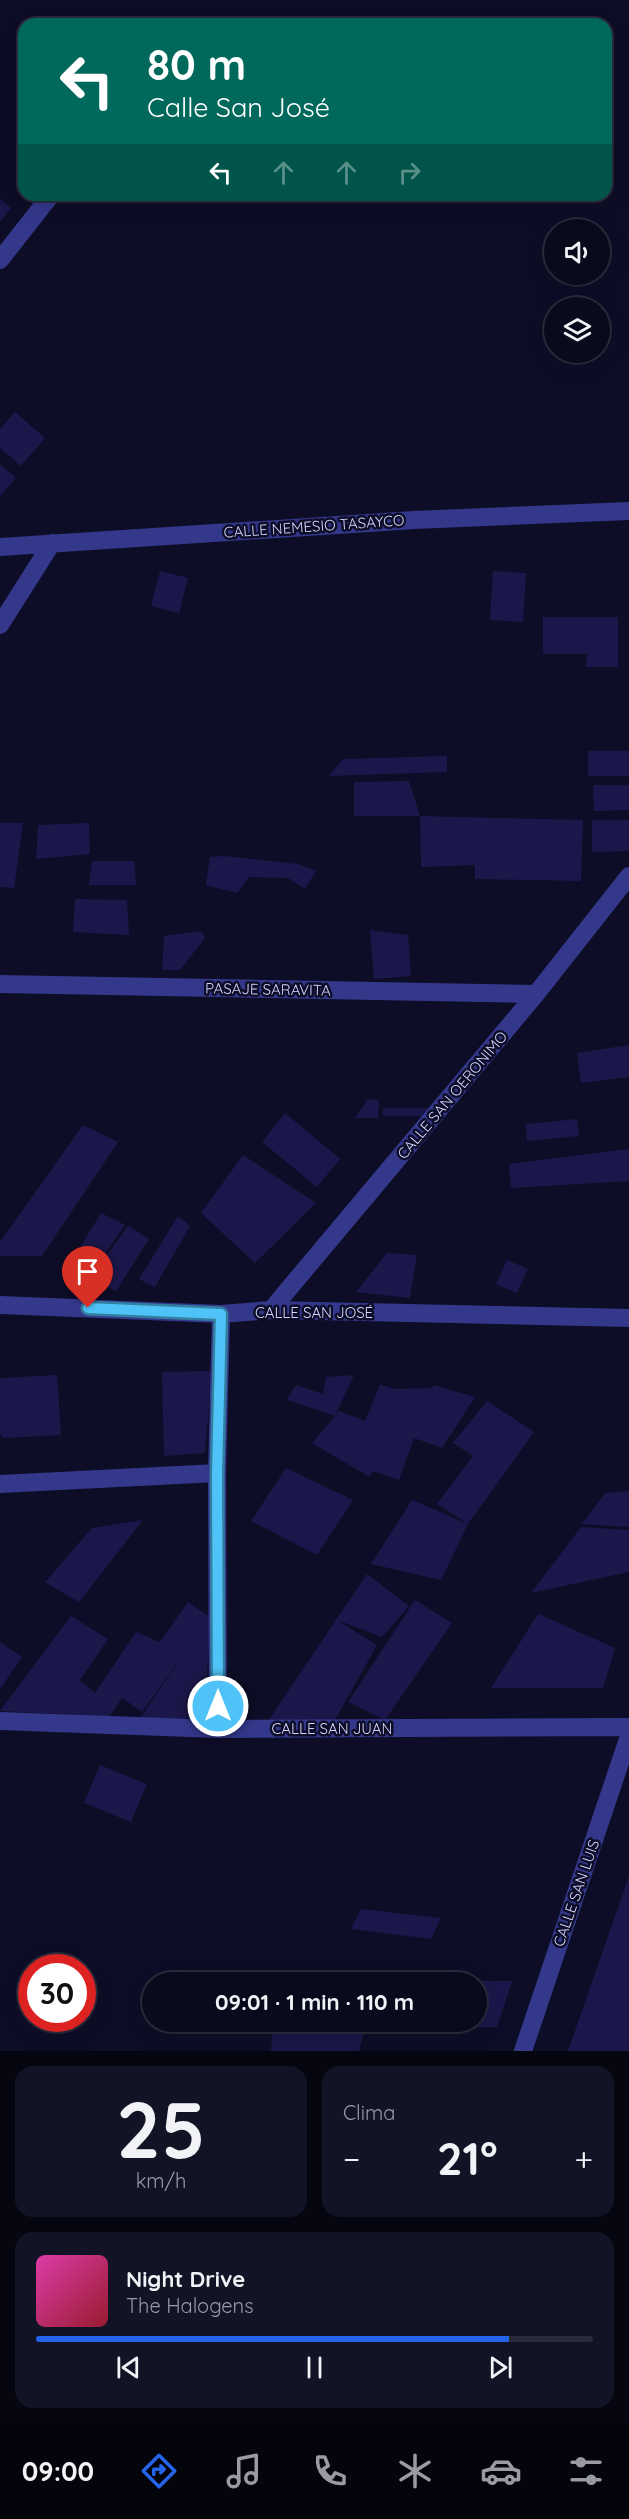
<!DOCTYPE html>
<html lang="es">
<head>
<meta charset="utf-8">
<style>
	body { margin:0; font-family:Quicksand,sans-serif; background:#131326; color:#f1f3f6; height:100vh; display:flex; flex-direction:column; font-size:22px; white-space:nowrap }
	* { box-sizing:border-box; margin:0 }
	p { font-size:20px; color:#999aa4 }
	.icon { flex:none; width:33px; height:33px; fill:none; stroke:currentColor; stroke-width:2; stroke-linecap:round; stroke-linejoin:round }
	.map { position:relative; height:2051px; overflow:hidden }
	.panel { display:flex; flex-direction:column; gap:15px; padding:15px; background:#060610; flex:1 }
	.panel>* { flex:none }
	.guide { position:absolute; left:18px; top:18px; width:594px; height:183px; border-radius:18px; box-shadow:0 6px 24px #0002,0 0 0 2px #2a2b3b; background:#00695c; color:#fff; overflow:hidden }
	.tools { position:absolute; left:544px; top:219px; display:grid; gap:12px }
	.tools a { display:grid; place-items:center; width:66px; height:66px; border-radius:50%; background:#0a0a1d; box-shadow:0 6px 24px #0002,0 0 0 2px #2a2b3b; font-size:30px }
	.speed { position:absolute; left:18px; top:1954px; display:flex; gap:12px; font-size:30px; font-weight:700; text-align:center }
	.speed>* { display:grid; place-content:center; width:78px; height:78px; border-radius:50%; background:#0a0a1d; box-shadow:0 6px 24px #0002,0 0 0 2px #2a2b3b; line-height:1 }
	.speed .limit { border:9px solid #d22; background:#fff; color:#111 }
	.pin { position:absolute; display:grid; place-items:center; width:51px; height:51px; color:#fff; margin:-62px -26px; border-radius:50% 50% 50% 0; rotate:-45deg; box-shadow:0 0 6px #0007 }
	.pin .icon { rotate:45deg }
	.me { position:absolute; width:66px; margin:-33px; rotate:0deg; stroke-linejoin:round; filter:drop-shadow(0 0 4px #0008) }
	.turn { display:flex; align-items:center; gap:21px; height:126px; padding:0 30px; font-size:27px }
	.turn .icon { width:78px; height:78px; stroke-width:2.5 }
	.turn b { display:block; font-size:42px; line-height:51px }
	.lanes { display:flex; align-items:center; height:57px; padding:0 30px; background:#0003; justify-content:center; gap:30px; direction:ltr }
	.lanes .off { opacity:.35 }
	.big { font-size:45px; font-weight:800; line-height:1.1 }
	.panel .tile { flex:1; display:flex; flex-direction:column; justify-content:center; gap:9px; min-width:0; padding:0 21px; border-radius:18px; background:#131326 }
	.panel .dial { align-items:center; gap:0 }
	.dial b { font-size:78px; line-height:1 }
	.song { display:flex; align-items:center; gap:18px }
	.cover { width:72px; height:72px; border-radius:9px; background:linear-gradient(135deg,hsl(320 70% 55%),hsl(350 70% 35%)) }
	.played { height:6px; border-radius:3px; background:linear-gradient(90deg,#2563eb 85%,#2a2b3b 85%) }
	.keys { display:flex; justify-content:space-around; direction:ltr }
	.heat { display:flex; justify-content:space-between; align-items:center; font-size:33px; direction:ltr }
	.panel .tiles { flex:1; display:grid; gap:15px; grid-template-columns:1fr 1fr }
	.tile:last-child { grid-column:span 2 }
	.trip { position:absolute; left:142px; top:1972px; width:345px; height:60px; border-radius:30px; background:#0a0a1d; box-shadow:0 6px 24px #0002,0 0 0 2px #2a2b3b; font-weight:800; line-height:60px; text-align:center }
	.tab-bar { display:flex; height:96px; justify-content:space-around; align-items:center; background:#04040c; color:#999aa4 }
	.tab-bar .icon { width:42px; height:42px }
	.tab-bar .current { color:#2563eb }
	.tab-bar b { font-size:27px; color:#f1f3f6 }
	.map>svg:first-child { display:block }
	.building { fill:#1c174a }
	.lines { fill:none; stroke-linecap:round; stroke-linejoin:round }
	.street { stroke:#33388b; stroke-width:18 }
	.route-casing { stroke:#337fa1; stroke-width:15 }
	.route { stroke:#4fc3f7; stroke-width:10 }
	.labels { text-anchor:middle; dominant-baseline:central; stroke-width:5; stroke-linejoin:round; paint-order:stroke }
	.street-label { font-size:15px; fill:#d3d3ff; stroke:#0e0d27 }
</style>
</head>
<body>
<div class="map">
<svg width="629" height="2051" viewBox="0 0 629 2051">
	<rect width="100%" height="100%" fill="#0e0d27"/>
	<!-- building -->
	<path class="building" d="M0,199L11,208L0,222Z
		M15,412L45,438L21,466L0,448V429Z
		M0,464L16,478L0,496Z
		M160,571L188,578L179,613L151,606Z
		M493,571L526,573L523,622L490,620Z
		M543,617H618V667H586L587,654H543Z
		M588,751H629V776H588Z
		M447,756V772L329,776L343,759Z
		M409,781L420,816H354V782Z
		M593,785H629V810L594,811Z
		M420,816L583,820L581,881L475,879V865L421,867Z
		M592,820H629V851L592,852Z
		M0,823H23L14,888L0,887Z
		M89,823L90,854L36,859L38,825Z
		M224,856L298,864L316,871L305,889L288,878L249,877L237,893L206,885L210,857Z
		M92,861H134L136,885H89Z
		M75,899L127,900L129,935L73,932Z
		M370,930L408,935L411,976L374,979Z
		M201,931L205,938L180,970H162L164,936Z
		M629,1045V1077L581,1083L577,1053Z
		M368,1099L379,1100L378,1118H355Z
		M383,1108H427V1116H383Z
		M285,1113L340,1159L317,1187L262,1142Z
		M577,1119L579,1136L527,1141L526,1124Z
		M83,1125L118,1142L42,1256H0V1242Z
		M629,1149V1181L511,1188L509,1164Z
		M243,1155L316,1203L255,1263L201,1213Z
		M101,1213L125,1225L87,1280L68,1267Z
		M178,1216L190,1226L155,1287L139,1279Z
		M128,1226L149,1239L116,1291L90,1278Z
		M387,1253L417,1255L410,1298L356,1292Z
		M507,1260L528,1269L517,1293L496,1284Z
		M212,1371L205,1453L164,1456L162,1372Z
		M57,1375L61,1435L3,1438L0,1434V1378Z
		M354,1375L335,1416L339,1411L365,1421L380,1385L396,1389L432,1388L434,1385L475,1397L442,1448L414,1438L399,1480L372,1471L370,1477L312,1443L335,1416L287,1400L296,1385L323,1394L326,1377Z
		M487,1401L534,1432L468,1524L441,1580L371,1564L412,1500L468,1524L437,1504L473,1456L453,1443Z
		M286,1468L353,1500L317,1555L251,1521Z
		M629,1491V1527L582,1524L605,1493Z
		M143,1520L79,1602L45,1582L92,1528Z
		M581,1527L629,1530V1572L531,1593Z
		M367,1574L409,1606L382,1637L337,1620L377,1645L331,1727H264Z
		M415,1600L452,1623L385,1720L348,1702Z
		M188,1602L210,1617L205,1717L138,1721L186,1651L142,1712L122,1698L107,1720L80,1715L0,1711L71,1616L108,1639L80,1680L95,1693L136,1632L160,1642Z
		M538,1614L615,1648L603,1688H491Z
		M0,1642L22,1657L0,1689Z
		M100,1765L147,1784L131,1822L84,1803Z
		M629,1876V2051H568Z
		M361,1909L441,1918L431,1939L351,1929Z
		M448,1981H512L497,2027L394,2030L399,2022H477V1983Z
		M273,2022H304L365,2028L359,2051H271Z"/>
	<g class="lines">
		<!-- street -->
		<path class="street" d="M0,260L51,195
			M0,547L414,520L629,511
			M0,625L52,543
			M0,984L536,994
			M0,1305L221,1314L271,1310L629,1318
			M271,1310L536,994L629,876
			M0,1484L217,1473
			M0,1721L218,1729L629,1727
			M218,1729L217,1473L221,1314
			M523,2051L629,1736"/>
	</g>
	<g class="lines">
		<defs>
			<path id="route" d="M88,1308L221,1314L217,1473L218,1706"/>
		</defs>
		<!-- route casing -->
		<use href="#route" class="route-casing"/>
		<!-- route -->
		<use href="#route" class="route"/>
	</g>
	<g class="labels">
		<!-- street labels -->
		<g class="street-label">
			<text transform="translate(314 526) rotate(-4)">CALLE NEMESIO TASAYCO</text>
			<text transform="translate(268 989) rotate(1)">PASAJE SARAVITA</text>
			<text transform="translate(452 1095) rotate(-50)">CALLE SAN OERONIMO</text>
			<text x="314" y="1312">CALLE SAN JOSÉ</text>
			<text x="332" y="1728">CALLE SAN JUAN</text>
			<text transform="translate(576 1893) rotate(-71)">CALLE SAN LUIS</text>
		</g>
	</g>
</svg>
<div class="tools">
<a><svg class="icon" aria-label="sound" viewBox="0 0 24 24"><path d="M4 9h4l5-4v14l-5-4H4zM17 9q2 3 0 6"/></svg></a>
<a><svg class="icon" aria-label="layers" viewBox="0 0 24 24"><path d="M12 4l9 5-9 5-9-5zM3 14l9 5 9-5"/></svg></a>
</div>
<div class="speed"><div class="limit">30</div></div>
<div class="pin" style="left:88px;top:1308px;background:#d93025"><svg class="icon" aria-label="arrive" viewBox="0 0 24 24"><path d="M6 21V4h12l-3 4 3 4H6"/></svg></div>
<svg class="me" style="left:218px;top:1706px" viewBox="-20 -20 40 40"><circle r="17" fill="#4fc3f7" stroke="#fff" stroke-width="3"/><path d="M0-11L8 9 0 5-8 9z" fill="#fff"/></svg>
<div class="trip">09:01 · 1 min · 110 m</div>
<div class="guide">
<div class="turn"><svg class="icon" aria-label="left" viewBox="0 0 24 24"><path d="M17 20v-9H6M10 6l-5 5 5 5"/></svg><div><b>80 m</b>Calle San José</div></div>
<div class="lanes"><svg class="icon" aria-label="left" viewBox="0 0 24 24"><path d="M17 20v-9H6M10 6l-5 5 5 5"/></svg><svg class="icon off" aria-label="ahead" viewBox="0 0 24 24"><path d="M12 20V5M6 11l6-6 6 6"/></svg><svg class="icon off" aria-label="ahead" viewBox="0 0 24 24"><path d="M12 20V5M6 11l6-6 6 6"/></svg><svg class="icon off" aria-label="right" viewBox="0 0 24 24"><path d="M7 20v-9h11M14 6l5 5-5 5"/></svg></div>
</div>
</div>
<section class="panel">
<div class="tiles">
<div class="tile dial"><b>25</b><p>km/h</p></div>
<div class="tile"><p>Clima</p>
<div class="heat"><a>−</a><b class="big">21°</b><a>+</a></div>
</div>
<div class="tile">
<div class="song"><i class="cover"></i><div><b>Night Drive</b><p>The Halogens</p></div></div>
<div class="played"></div>
<div class="keys"><svg class="icon" aria-label="previous" viewBox="0 0 24 24"><path d="M18 5L8 12l10 7zM5 5v14"/></svg><svg class="icon" aria-label="pause" viewBox="0 0 24 24"><path d="M8 5v14M16 5v14"/></svg><svg class="icon" aria-label="next" viewBox="0 0 24 24"><path d="M6 5l10 7-10 7zM19 5v14"/></svg></div>
</div>
</div>
</section>
<nav class="tab-bar">
<b>09:00</b>
<svg class="icon current" aria-label="directions" viewBox="0 0 24 24"><path d="M12 3l9 9-9 9-9-9zM9 14v-3h6M13 9l2 2-2 2"/></svg>
<svg class="icon" aria-label="music" viewBox="0 0 24 24"><path d="M9 18V5l10-2v13"/><circle cx="6" cy="18" r="3"/><circle cx="16" cy="16" r="3"/></svg>
<svg class="icon" aria-label="phone" viewBox="0 0 24 24"><path d="M5 4h4l2 5-3 2q2 4 5 5l2-3 5 2v4C11 20 4 13 5 4z"/></svg>
<svg class="icon" aria-label="climate" viewBox="0 0 24 24"><path d="M12 3v18M4 7l16 10M4 17L20 7"/></svg>
<svg class="icon" aria-label="car" viewBox="0 0 24 24"><path d="M5 17H2v-5l4-1 3-4h7l3 4 3 1v5h-3M9 17h6M6 11h13"/><circle cx="7" cy="17" r="2"/><circle cx="17" cy="17" r="2"/></svg>
<svg class="icon" aria-label="filters" viewBox="0 0 24 24"><path d="M4 7h16M4 17h16"/><circle cx="9" cy="7" r="2"/><circle cx="15" cy="17" r="2"/></svg>
</nav>
</body>
</html>
